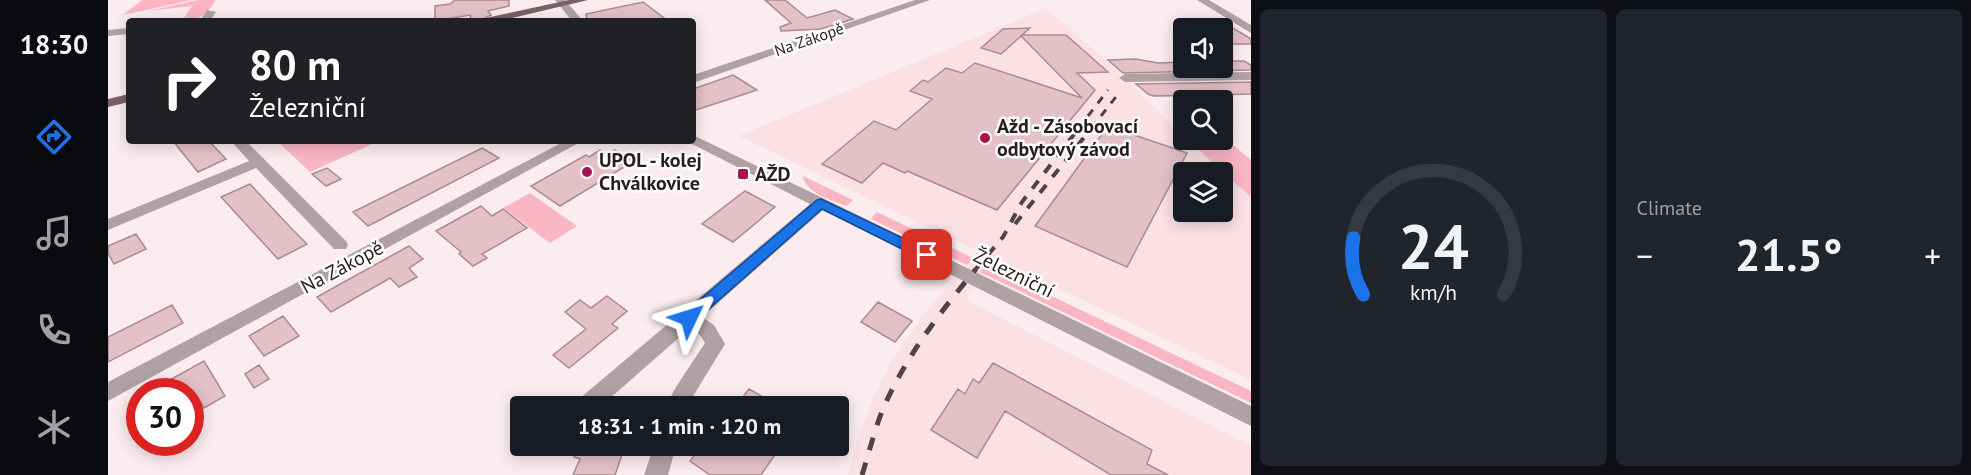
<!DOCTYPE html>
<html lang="en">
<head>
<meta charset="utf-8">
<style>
	body { margin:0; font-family:"PT Sans",sans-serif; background:#20242c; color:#f1f3f6; height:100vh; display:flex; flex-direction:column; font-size:22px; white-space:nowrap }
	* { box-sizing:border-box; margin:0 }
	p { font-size:20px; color:#9ea1a6 }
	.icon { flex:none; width:33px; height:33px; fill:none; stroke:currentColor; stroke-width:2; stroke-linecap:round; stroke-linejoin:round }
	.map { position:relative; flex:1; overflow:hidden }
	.drawer { display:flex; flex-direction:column; gap:9px; padding:9px; background:#0d0f14; width:720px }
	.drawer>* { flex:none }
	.banner { position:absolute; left:18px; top:18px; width:570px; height:126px; border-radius:6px; box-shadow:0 3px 15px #0003; background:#202124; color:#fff; overflow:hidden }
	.fabs { position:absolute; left:1065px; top:18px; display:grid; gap:12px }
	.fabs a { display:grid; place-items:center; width:60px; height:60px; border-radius:6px; background:#171b24; box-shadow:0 3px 15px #0003; font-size:30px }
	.speed { position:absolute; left:18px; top:378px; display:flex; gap:12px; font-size:30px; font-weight:700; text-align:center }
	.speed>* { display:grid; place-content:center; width:78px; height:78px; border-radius:50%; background:#171b24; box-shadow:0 3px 15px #0003; line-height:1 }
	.speed .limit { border:9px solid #d22; background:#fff; color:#111 }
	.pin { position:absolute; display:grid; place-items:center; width:51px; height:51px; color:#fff; margin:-26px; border-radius:12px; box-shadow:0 3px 9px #0006 }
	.me { position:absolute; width:66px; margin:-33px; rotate:49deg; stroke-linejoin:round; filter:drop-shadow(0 0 4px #0008) }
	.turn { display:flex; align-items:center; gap:21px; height:126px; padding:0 24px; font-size:27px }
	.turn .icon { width:78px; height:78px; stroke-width:2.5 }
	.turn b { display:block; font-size:42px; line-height:51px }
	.big { font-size:45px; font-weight:600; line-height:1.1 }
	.drawer .card { flex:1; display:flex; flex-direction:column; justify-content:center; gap:9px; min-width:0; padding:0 21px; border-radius:9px; background:#20242c }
	.drawer .dial { align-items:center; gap:0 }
	.dial svg { height:156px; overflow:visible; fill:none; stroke:#363941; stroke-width:7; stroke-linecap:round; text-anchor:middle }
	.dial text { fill:#f1f3f6; stroke:none }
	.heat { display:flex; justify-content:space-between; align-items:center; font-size:33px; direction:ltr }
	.drawer .tiles { flex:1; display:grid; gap:9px; grid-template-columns:repeat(2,1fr) }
	.trip { position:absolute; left:402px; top:396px; width:339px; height:60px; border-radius:6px; background:#171b24; box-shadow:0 3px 15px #0003; font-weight:600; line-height:60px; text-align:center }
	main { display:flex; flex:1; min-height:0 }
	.tabs { display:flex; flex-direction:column; width:108px; justify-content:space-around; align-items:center; background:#090b0e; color:#9ea1a6 }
	.tabs .icon { width:42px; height:42px }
	.tabs .active { color:#1a73e8 }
	.tabs b { font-size:27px; color:#f1f3f6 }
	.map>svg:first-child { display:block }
	.built { fill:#fbe0e5; fill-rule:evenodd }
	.green { fill:#fbb6c4 }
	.building { fill:#e4c1c8; stroke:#ab8b91; stroke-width:1.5 }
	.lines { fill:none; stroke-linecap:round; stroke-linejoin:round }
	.minor { fill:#b0a1a4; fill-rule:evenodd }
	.primary { fill:#796065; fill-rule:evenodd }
	.rail-far2 { stroke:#4f4345; stroke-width:3; stroke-dasharray:8 8; stroke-linecap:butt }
	.rail-far1 { stroke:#4f4345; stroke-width:4; stroke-dasharray:10 10; stroke-linecap:butt }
	.rail { stroke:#4f4345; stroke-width:5; stroke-dasharray:13 13; stroke-linecap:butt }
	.route { fill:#1a73e8; stroke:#114b97; stroke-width:1.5 }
	.poi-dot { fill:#a6134e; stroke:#fff; stroke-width:2 }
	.labels { text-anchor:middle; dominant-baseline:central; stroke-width:5; stroke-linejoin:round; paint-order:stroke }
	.far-street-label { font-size:16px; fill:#291d1f; stroke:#fff }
	.poi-label { font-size:20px; font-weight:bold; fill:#291d1f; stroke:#fff; text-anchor:start }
	.street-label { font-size:20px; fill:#291d1f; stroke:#fff }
</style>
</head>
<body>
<main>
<nav class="tabs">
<b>18:30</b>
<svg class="icon active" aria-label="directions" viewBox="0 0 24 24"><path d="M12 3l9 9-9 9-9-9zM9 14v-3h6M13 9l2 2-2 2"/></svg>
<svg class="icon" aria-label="music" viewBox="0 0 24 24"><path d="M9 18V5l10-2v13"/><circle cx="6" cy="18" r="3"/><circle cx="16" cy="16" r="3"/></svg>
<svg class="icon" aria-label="phone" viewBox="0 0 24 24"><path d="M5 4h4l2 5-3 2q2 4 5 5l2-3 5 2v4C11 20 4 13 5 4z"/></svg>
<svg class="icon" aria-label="climate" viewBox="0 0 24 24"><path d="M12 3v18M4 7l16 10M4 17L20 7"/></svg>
</nav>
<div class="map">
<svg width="1143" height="475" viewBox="0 0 1143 475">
	<rect width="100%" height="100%" fill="#fbecef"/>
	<!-- built -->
	<path class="built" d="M938,8L1017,78L1075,136L1076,140H1080L1143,197V380L890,260L858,300L1143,446V475H740L752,432L766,397L783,362L817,313L869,251L631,136ZM1076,172H1114V212H1076Z"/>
	<!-- green -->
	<path class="green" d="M34,0H84L15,15Z
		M90,0H108C99,14 91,21 74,21L84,6L40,11Z
		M169,141H271L202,172Z
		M1124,144L1143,160V197L1085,145Z
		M695,176L745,200L738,206C724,200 697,193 695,176Z
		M422,193L469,226L442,243L395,208Z
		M769,212L865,258L859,265L763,219Z
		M878,265L1143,391V403L872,272Z"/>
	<!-- building -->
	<path class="building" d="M347,0H401V6L380,11L383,15L371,21H363L362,15L327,21V6L342,4Z
		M657,0H677L699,18L727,10L745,19L713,29L673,31L672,27L683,23Z
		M535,2L560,21H479L478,14Z
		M1114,26L1125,28L1143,39V44H1114Z
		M922,28L914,35H958L1000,72L969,73L987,90L889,210L799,171L797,173L775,163L754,183L714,164L766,121L788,130L824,99L802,91L815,80L820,82L838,68L854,73L867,63L974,98L913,36L893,54L873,48L895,29Z
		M1028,59L1050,63L1076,62V68H1114V61H1136L1143,65V70L1015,73L1000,60Z
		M625,75L649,90L585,111V89Z
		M1143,82V94L1106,95L1046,96L1040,94L1028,84Z
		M1000,126L1079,153L1019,267L927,226Z
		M65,141H101L118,159L90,172Z
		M374,148L391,158L260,226L245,212Z
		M492,150L499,155L507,150L526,161L452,206L423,186L478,155L481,157Z
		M219,168L233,179L218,186L204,174Z
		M142,184L182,227L199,244L170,259L113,197Z
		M637,191L667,207L625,242L594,224Z
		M373,206L384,216L395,209L419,228L374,254L379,258L365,266L351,254L353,252L328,231Z
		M28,234L38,249L6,264L0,253V246Z
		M301,246L315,259L301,268L309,277L291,287L282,278L223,312L209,297Z
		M499,296L519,311L504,324L510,328L461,368L445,355L478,329L457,312L472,300L483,308Z
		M770,302L804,321L787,342L753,322Z
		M64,305L75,323L0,362V337Z
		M175,316L191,336L156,356L141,336Z
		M96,361L117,396L96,408L86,392H40Z
		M885,363L1044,450L1039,464L1060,475H1003L897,411L869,458L823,430L850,389L857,394L865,379L871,383Z
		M151,365L161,379L146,388L137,374Z
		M641,389L671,406H628Z
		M470,446H489L515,452L507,475H465L472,459L466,457Z
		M594,446H673L653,475H602L582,461Z"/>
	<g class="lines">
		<!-- minor -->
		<path class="minor" d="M447,0H457L475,21H464Z
			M807,0H822L585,83V75Z
			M1089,0H1101L1143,25V33Z
			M99,10L108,12L102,21H92Z
			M118,18L125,19L126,21H113Z
			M21,28V34L0,36V30Z
			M1143,72V80L1017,82L1011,78L1017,74Z
			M585,135L1143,406V426L715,210L594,317L606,325L617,344L579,406H558L568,387L597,343L592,335L582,328L493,406H469L471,399L702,204L580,142L585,141Z
			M123,141H138L238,241L240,245L238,249H226L148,168L0,230V219L141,161Z
			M457,141H474L0,401V382Z
			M546,446H568L560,475H536Z"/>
		<!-- primary -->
		<path class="primary" d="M461,0H480L392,21H373L378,18Z
			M21,94V102L0,107V99Z"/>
		<!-- rail-far2 -->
		<path class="rail-far2" d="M980,116L1000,90
			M993,116L1011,93"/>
		<!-- rail-far1 -->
		<path class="rail-far1" d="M907,224L994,115
			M867,270L895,237L914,202L981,115"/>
		<!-- rail -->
		<path class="rail" d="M754,475C762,450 768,423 779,400C802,351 834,310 868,269"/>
	</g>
	<!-- route -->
	<path class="route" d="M713,199L824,252L826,255L824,259H814L714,209L586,322H575L573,318L575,314L709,200Z"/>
	<!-- markers -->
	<g class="poi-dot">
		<circle cx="877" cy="138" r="6"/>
		<circle cx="479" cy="172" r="6"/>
		<rect x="629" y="168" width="12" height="12" rx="3"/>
	</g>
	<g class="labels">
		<!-- far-street labels -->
		<g class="far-street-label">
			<text transform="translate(701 39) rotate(-19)">Na Zákopě</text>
		</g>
		<!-- poi labels -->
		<g class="poi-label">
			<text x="889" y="126">Ažd - Zásobovací<tspan x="889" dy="23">odbytový závod</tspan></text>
			<text x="491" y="160">UPOL - kolej<tspan x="491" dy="23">Chválkovice</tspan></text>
			<text x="647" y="174">AŽD</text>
		</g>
		<!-- street labels -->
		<g class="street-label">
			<text transform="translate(234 267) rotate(-28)">Na Zákopě</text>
			<text transform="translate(906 273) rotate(26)">Železniční</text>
		</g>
	</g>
</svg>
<div class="fabs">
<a><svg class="icon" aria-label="sound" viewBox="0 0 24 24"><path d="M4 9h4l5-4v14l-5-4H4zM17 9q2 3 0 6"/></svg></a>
<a><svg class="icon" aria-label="search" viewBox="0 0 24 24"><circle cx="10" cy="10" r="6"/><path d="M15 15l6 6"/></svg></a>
<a><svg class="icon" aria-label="layers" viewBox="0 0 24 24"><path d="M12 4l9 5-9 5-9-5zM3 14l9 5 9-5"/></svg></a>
</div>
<div class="speed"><div class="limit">30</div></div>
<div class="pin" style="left:819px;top:255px;background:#d93025"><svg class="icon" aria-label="arrive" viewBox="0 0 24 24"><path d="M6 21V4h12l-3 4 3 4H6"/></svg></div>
<svg class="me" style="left:581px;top:318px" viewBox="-20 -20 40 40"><path d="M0-17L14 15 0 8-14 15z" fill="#1a73e8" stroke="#fff" stroke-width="4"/></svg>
<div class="trip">18:31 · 1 min · 120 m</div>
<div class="banner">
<div class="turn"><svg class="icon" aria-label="right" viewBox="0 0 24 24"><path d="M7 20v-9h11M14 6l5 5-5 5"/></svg><div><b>80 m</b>Železniční</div></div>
</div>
</div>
<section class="drawer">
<div class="tiles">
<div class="card dial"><svg viewBox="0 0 100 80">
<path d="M14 69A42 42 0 1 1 86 69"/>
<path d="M14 69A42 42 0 0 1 9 40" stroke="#1a73e8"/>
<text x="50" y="56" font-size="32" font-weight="700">24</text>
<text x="50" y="72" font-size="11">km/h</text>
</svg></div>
<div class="card"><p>Climate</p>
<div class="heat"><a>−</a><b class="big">21.5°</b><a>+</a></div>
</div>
</div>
</section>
</main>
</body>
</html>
